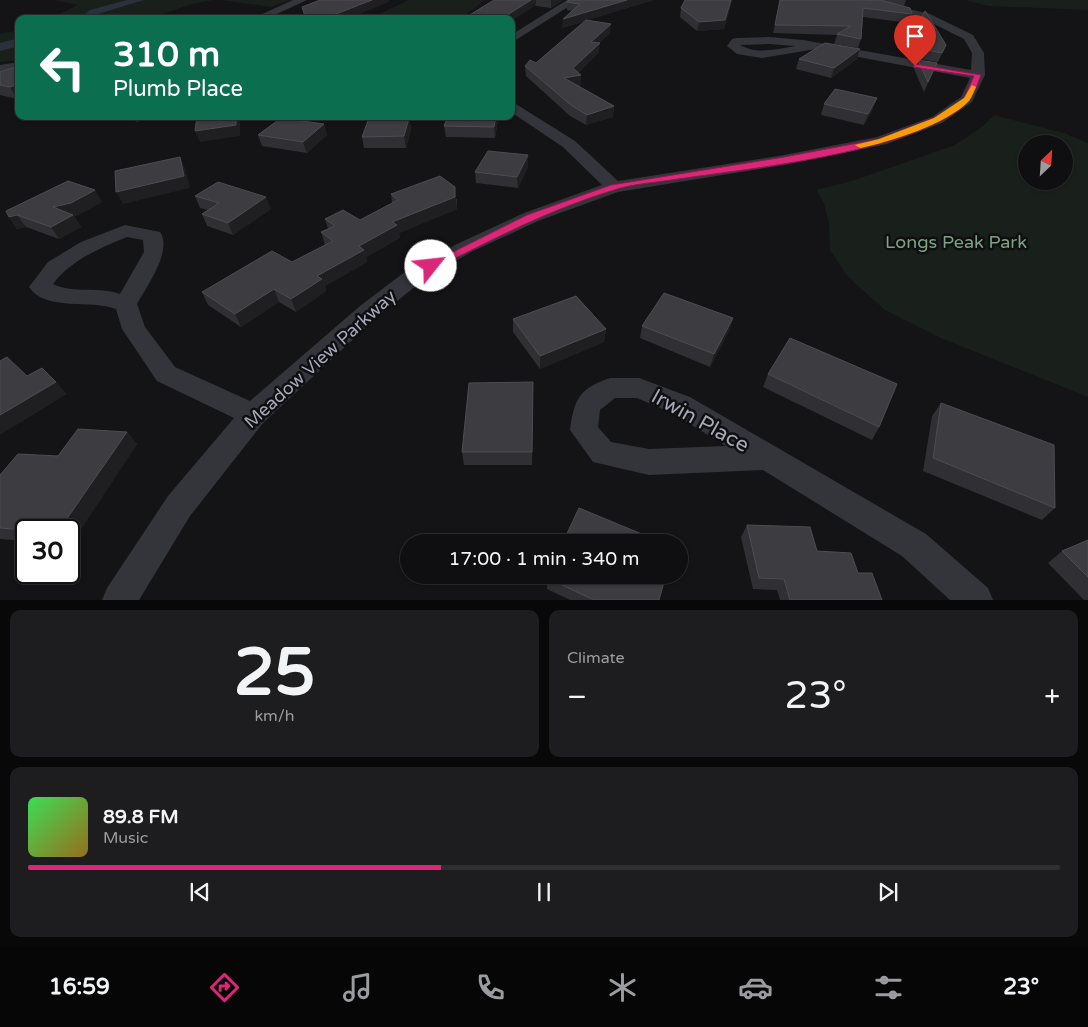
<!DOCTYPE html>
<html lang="en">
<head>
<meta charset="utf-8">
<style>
	body { margin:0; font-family:"Varela Round",sans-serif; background:#1d1c1e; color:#f1f3f6; height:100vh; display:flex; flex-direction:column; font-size:19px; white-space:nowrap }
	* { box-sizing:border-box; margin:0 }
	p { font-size:16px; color:#9b9c9f }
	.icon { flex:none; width:28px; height:28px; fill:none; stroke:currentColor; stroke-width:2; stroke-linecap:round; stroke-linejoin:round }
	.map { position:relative; height:600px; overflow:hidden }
	.drawer { display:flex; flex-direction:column; gap:10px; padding:10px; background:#080809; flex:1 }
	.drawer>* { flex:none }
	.banner { position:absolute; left:15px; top:15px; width:500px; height:105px; border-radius:10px; box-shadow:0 1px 4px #0004,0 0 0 1px #2f2e30; background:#0b6e4f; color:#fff; overflow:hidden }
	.needle { width:32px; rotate:25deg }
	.tools { position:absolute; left:1018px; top:135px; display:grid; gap:10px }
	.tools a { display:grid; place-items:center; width:55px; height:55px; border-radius:50%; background:#0f0e10; box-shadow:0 1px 4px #0004,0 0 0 1px #2f2e30; font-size:25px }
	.speed { position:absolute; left:15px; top:519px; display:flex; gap:10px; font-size:25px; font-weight:700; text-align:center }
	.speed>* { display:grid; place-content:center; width:65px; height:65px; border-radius:50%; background:#0f0e10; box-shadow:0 1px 4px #0004,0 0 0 1px #2f2e30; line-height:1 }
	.speed .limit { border:2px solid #111; border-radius:8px; background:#fff; color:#111 }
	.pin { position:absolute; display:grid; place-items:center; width:42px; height:42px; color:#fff; margin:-51px -21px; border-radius:50% 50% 50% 0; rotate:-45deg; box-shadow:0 0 5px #0007 }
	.pin .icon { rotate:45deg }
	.me { position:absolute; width:55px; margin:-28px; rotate:61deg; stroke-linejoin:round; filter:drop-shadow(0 0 4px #0008) }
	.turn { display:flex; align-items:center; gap:18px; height:105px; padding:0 15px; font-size:22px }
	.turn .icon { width:65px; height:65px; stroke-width:2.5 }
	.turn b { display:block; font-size:35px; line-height:42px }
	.big { font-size:38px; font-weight:600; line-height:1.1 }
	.drawer .tile { flex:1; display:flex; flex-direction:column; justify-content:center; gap:8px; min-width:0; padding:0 18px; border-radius:10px; background:#1d1c1e }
	.drawer .dial { align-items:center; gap:0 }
	.dial b { font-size:65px; line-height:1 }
	.song { display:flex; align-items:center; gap:15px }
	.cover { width:60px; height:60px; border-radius:8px; background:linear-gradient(135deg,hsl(130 70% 55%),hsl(40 70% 35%)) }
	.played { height:5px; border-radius:2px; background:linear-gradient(90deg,#db2777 40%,#2f2e30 40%) }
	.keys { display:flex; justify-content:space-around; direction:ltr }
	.heat { display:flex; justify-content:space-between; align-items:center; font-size:28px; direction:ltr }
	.drawer .tiles { flex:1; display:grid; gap:10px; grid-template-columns:1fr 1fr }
	.tile:last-child { grid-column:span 2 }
	.trip { position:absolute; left:400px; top:534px; width:288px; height:50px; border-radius:25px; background:#0f0e10; box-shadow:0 1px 4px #0004,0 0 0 1px #2f2e30; font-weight:600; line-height:50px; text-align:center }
	.menu { display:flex; height:80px; justify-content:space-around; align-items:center; background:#060606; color:#9b9c9f }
	.menu .icon { width:35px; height:35px }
	.menu .active { color:#db2777 }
	.menu b { font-size:22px; color:#f1f3f6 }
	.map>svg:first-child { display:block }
	.green { fill:#19201b; fill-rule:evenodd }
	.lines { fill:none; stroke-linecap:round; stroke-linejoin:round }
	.canal { fill:#29313a; fill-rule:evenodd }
	.street { fill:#34353b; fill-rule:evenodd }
	.wall { fill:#302f33 }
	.shaded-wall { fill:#1f1e21 }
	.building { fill:#3c3c41; stroke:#4c4d54 }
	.route { fill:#db2777; stroke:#8e194d }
	.slow { fill:#f59e0b }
	.labels { text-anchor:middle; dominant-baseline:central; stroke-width:5; stroke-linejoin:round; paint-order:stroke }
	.park-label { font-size:18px; fill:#7aa380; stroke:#0f0e10 }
	.street-label { font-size:18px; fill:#a4a8b7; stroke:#0f0e10 }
	.near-street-label { font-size:21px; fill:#a4a8b7; stroke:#0f0e10 }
</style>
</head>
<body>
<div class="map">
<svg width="1088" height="600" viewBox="0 0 1088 600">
	<rect width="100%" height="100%" fill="#141315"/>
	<!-- green -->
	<path class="green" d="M55,0H213L192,4L148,19H49L78,5Z
		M221,0H291L271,7Z
		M409,0H485L460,19H369Z
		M965,0H1088V10L989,6Z
		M19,30V60L0,62V34Z
		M994,115L1064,133L1088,143V397L941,338L885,310L848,277L830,250L829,223L824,203L816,190L852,181L955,145L982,127ZM1026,144H1064V181H1026Z"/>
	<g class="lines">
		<!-- canal -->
		<path class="canal" d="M127,0H144L98,14L93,19H80L90,10Z
			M19,38V46L0,51V43Z"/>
		<!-- street -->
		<path class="street" d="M293,0H307L266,19H251Z
			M567,0H579L511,43V35Z
			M851,0H869L930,14L973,35L984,53L985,75L972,102L942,123L887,144L784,165L618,192L538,221L471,252L422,281L376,318L263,423L190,516L139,600H102L107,588L168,496L234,418L157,381L122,329L116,309C92,299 45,312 29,287L48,262L81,242L125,225L160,232C173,250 147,286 137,304L145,327L175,367L250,401L360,306L406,271L457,244L524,213L602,185L563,147L511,112V101L575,141L618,181L784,155L877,137L932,117L961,97L970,78L816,49L762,58L737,54L727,46L732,39L736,38L769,37L803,40L971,70L972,53L964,39L922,18ZM769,44L795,46C777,49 757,55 740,45ZM127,237L143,240L144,252L120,294C99,286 74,294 53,284C71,260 100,248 127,237Z
			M19,62V70L0,73V65Z
			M610,378H639L690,397L926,534L988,588L993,600H950L902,556L763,470L649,475L593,462L570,430C574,400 579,388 610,378ZM615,398H637L672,413L726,446L649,449L611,442L598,427L600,410Z"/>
	</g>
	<!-- wall -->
	<path class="wall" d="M494,0H563L551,8Z
		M654,0L586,20L610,33L599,43V52L578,73L581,75V85L578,86L614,106L613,117L586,125L570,116L526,76L525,66L536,63L586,21L562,28L572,11L567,10V2Z
		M685,0H732L724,29L697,31L680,17L681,8Z
		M780,0H906L904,6L912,14L909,23L863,17L861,39L858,48L834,44L837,35L773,33Z
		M908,39L946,45L938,62L908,57L905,48Z
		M799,59H857L831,78L796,69Z
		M918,60L937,63L924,92L914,69Z
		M19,66V99H17L0,95V72Z
		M824,104L873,109L864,125L821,115Z
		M118,116H149L138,122Z
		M448,116H498V120L495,138L446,137L444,126Z
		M409,118L411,129L406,148H364L362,137Z
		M324,124L327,135L307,153L262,146L258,135Z
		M528,167L518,188L476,183L475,172Z
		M391,194L457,199V209L399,233L400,238L366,257L367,262L325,286L326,291L296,312L279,302L241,327L208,305L202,292L292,262L325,245L321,232L328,229L325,219L360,220L392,203Z
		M195,196L271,209L233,235L207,226L202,214L208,210L200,208Z
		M102,202L78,215L74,216L81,227L59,239L26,227L17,229L9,217Z
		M733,318L729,331L710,367L640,338L642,326Z
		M513,319L606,329L604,342L540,369L513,332Z
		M768,374L879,427L872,440L763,387Z
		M533,382L532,465H464L462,452Z
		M941,403L1055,508L1042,520L923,471L932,416Z
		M127,432L137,444L71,544H69V530H26V541L0,539V475Z
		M747,525L817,551L858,573L882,600H780L777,590L753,589L741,537Z
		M1088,540V600H1084L1048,563L1062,551Z
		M547,578L659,600H570L547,589Z"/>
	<!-- shaded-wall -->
	<path class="shaded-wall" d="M372,0H389V2L347,19H323Z
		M531,0H536V5L511,21V19H501Z
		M551,0H563L551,8Z
		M627,0H654L562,28L563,19Z
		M731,0H732L724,29L697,31L699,22Z
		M611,24L610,33L591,51V42Z
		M600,43L599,52L574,76L581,75V85L564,88V78L573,68Z
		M860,49L857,59L831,78L834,68Z
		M19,84V99H17L10,87Z
		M877,98L873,109L864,125L868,114Z
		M614,106L613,117L586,125L587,115Z
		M135,116H149L138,122Z
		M236,116H240V136L200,142L195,131Z
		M496,116H498V120L495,138L494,127Z
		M409,118L411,129L406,148L404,136Z
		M324,124L327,135L307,153L303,142Z
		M528,155V167L518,188L517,177Z
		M180,157L185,168L190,188L123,204L116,192Z
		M455,187L457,209L399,233L400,238L366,257L367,262L325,286L326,291L296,312L291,299L317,276L392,222Z
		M95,190L102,202L78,215L74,216L81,227L59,239L51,227L53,207Z
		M266,197L271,209L233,235L228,223Z
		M17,215L26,227L17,229L9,217Z
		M274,289L279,302L241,327L235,314Z
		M733,318L729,331L710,367L714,354Z
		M606,329L604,342L540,369V356Z
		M56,382L67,394L0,435V415Z
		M127,432L137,444L71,544L69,542V530H59Z"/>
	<!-- building -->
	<path class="building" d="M320,0H372L323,19H306L302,7Z
		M494,0H531L501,19H463Z
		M569,0H627L563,19L580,4L567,2Z
		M685,0H731L725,20L699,22L681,8Z
		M780,0H880L910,8L912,14L863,8L861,39L837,34L851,26L775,25Z
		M925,11L926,12L946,45L942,53L912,47L908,39Z
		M586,20L611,24L591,42L600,43L573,68L581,75L564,78L614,106L587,115L571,105L525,66L530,60L536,63Z
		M825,43L860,49L834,68L799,59Z
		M918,60L937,63L928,82Z
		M19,66V84L10,87L0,85V72Z
		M835,89L877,98L868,114L824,104Z
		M197,116H236V125L195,131Z
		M448,116H496L494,127L444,126Z
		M281,118L324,124L303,142L258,135Z
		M369,118H409L404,136L362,137Z
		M488,151L528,155L517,177L475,172Z
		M180,157L184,176L116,192L115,171Z
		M440,176L455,187V197L392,222L397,225L359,246L364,250L317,276L322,279L291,299L274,289L235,314L202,292L272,251L292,262L333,241L321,232L335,226L325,219L343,210L360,220L398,200L391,194Z
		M68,181L95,190L71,203L53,207L73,215L51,227L17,215L9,217L6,211Z
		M218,182L266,197L228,223L202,214L219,203L195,196Z
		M664,293L733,318L714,354L642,326Z
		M576,296L606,329L540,356L513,319Z
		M790,338L897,384L879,427L768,374Z
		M7,357L27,376L42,368L56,382L0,415V361Z
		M533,382L532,452H462L469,383Z
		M941,403L1054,445L1055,508L933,458Z
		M78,429L127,432L59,530H26L0,528V475L18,454L58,456Z
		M579,508L661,542H563Z
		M747,525L810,527L817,551L851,553L858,573H872L882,600H790L784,579L759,578Z
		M1088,540V577L1062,551Z
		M549,575H666L659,600H594L547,578Z"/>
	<!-- route -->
	<path class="route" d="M915,64L981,75C978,83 974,95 968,102C915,153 745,169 671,180C652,183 632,184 614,190C551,209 493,239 434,269L431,270L425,266L527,215L611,185L784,157L879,139L934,118L958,103L964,98L974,76L913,67Z"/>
	<!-- slow -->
	<path class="slow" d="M972,85L976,87C974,91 972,97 969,101C947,124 890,142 860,148L855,145L879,139L934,118L964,98Z"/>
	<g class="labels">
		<!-- park labels -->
		<g class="park-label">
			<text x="956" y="242">Longs Peak Park</text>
		</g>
		<!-- street labels -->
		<g class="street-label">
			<text transform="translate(320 359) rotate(-42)">Meadow View Parkway</text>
		</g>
		<!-- near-street labels -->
		<g class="near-street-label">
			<text transform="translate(700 421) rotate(29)">Irwin Place</text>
		</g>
	</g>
</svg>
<div class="tools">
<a><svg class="needle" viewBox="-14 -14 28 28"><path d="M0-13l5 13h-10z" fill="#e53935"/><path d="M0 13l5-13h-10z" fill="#9b9c9f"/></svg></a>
</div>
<div class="speed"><div class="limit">30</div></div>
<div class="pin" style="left:915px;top:66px;background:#d93025"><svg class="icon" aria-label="arrive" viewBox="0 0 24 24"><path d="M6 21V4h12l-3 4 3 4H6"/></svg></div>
<svg class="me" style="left:431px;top:266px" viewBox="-20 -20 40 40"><circle r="19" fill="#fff"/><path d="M0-13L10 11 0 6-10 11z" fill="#db2777"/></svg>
<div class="trip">17:00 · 1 min · 340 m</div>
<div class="banner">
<div class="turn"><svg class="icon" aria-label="left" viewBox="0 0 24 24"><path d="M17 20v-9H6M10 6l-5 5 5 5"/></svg><div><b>310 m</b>Plumb Place</div></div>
</div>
</div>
<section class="drawer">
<div class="tiles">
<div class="tile dial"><b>25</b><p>km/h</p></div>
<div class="tile"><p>Climate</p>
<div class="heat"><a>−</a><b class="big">23°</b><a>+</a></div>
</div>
<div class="tile">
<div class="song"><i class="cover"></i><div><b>89.8 FM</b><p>Music</p></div></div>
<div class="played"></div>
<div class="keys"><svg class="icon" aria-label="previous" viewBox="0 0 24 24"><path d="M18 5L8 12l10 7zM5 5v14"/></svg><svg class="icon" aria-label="pause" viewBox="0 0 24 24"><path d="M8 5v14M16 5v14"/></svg><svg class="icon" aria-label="next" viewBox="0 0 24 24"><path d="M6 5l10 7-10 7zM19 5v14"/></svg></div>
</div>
</div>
</section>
<nav class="menu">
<b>16:59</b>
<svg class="icon active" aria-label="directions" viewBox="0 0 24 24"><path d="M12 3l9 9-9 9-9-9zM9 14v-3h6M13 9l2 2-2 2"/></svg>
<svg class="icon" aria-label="music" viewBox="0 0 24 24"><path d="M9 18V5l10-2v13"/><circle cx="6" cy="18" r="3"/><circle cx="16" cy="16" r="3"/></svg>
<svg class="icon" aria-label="phone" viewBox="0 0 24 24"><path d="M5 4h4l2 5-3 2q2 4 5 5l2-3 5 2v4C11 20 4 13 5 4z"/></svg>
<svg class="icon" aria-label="climate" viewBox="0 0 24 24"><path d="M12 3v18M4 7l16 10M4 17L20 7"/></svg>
<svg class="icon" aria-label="car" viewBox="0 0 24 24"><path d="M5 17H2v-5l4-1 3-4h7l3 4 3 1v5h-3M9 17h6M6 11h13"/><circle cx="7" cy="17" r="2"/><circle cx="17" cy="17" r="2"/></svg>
<svg class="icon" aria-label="filters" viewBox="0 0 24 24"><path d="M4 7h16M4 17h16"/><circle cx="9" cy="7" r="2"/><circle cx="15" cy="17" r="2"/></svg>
<b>23°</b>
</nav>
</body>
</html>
